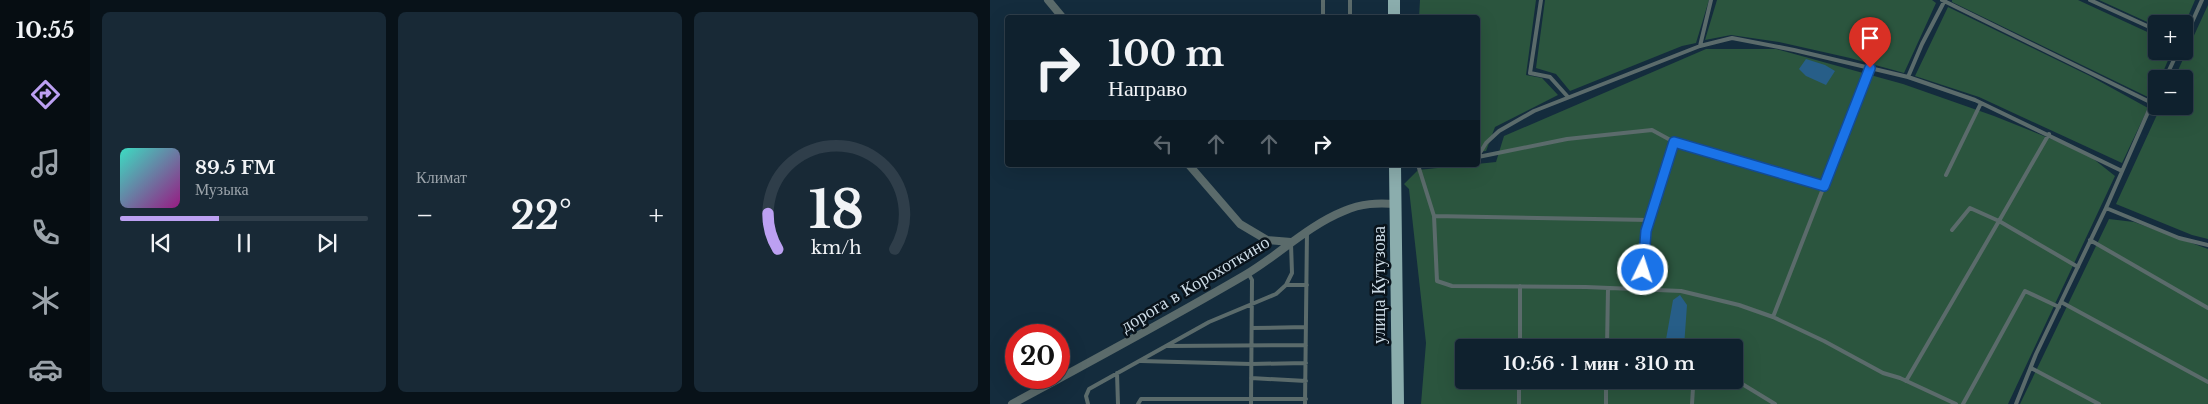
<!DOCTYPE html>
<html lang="ru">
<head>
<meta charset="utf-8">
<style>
	body { margin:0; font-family:"Libre Baskerville",serif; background:#182936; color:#f1f3f6; height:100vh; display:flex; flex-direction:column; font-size:19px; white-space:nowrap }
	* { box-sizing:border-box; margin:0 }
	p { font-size:16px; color:#9ba3aa }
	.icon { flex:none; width:28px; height:28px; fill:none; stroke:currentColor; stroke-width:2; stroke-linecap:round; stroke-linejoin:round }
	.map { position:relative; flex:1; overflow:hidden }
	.details { display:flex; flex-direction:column; gap:12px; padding:12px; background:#081219; width:900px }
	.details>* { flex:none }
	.guide { position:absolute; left:15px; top:15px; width:475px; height:152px; border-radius:5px; box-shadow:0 5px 20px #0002,0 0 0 1px #2f3e4a; background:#0f212e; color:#f1f3f6; overflow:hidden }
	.buttons { position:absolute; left:1158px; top:15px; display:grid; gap:10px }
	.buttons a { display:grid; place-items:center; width:45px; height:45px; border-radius:5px; background:#0f212e; box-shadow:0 5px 20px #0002,0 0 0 1px #2f3e4a; font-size:25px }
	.speed { position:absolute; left:15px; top:324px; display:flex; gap:10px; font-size:25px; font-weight:700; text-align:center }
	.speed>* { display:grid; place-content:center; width:65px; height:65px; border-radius:50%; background:#0f212e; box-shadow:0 5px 20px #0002,0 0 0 1px #2f3e4a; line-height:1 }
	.speed .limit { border:8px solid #d22; background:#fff; color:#111 }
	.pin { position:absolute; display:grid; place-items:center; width:42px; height:42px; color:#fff; margin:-51px -21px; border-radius:50% 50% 50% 0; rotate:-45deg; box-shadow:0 0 5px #0007 }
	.pin .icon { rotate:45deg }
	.me { position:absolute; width:55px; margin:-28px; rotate:4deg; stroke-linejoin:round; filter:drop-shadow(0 0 4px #0008) }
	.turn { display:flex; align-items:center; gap:18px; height:105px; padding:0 20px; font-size:22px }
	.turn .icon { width:65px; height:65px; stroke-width:2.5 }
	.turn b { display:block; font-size:35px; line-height:42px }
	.lanes { display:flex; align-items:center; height:48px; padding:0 20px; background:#0003; justify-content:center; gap:25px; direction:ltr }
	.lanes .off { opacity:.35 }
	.big { font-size:38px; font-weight:600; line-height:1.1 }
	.details .tile { flex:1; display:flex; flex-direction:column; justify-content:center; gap:8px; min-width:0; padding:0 18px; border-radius:8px; background:#182936 }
	.details .dial { align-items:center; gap:0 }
	.dial svg { height:130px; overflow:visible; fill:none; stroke:#2f3e4a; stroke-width:7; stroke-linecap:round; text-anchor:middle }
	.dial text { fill:#f1f3f6; stroke:none }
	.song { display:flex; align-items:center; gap:15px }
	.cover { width:60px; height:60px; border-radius:8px; background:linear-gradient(135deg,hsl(170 70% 55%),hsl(310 70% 35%)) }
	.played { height:5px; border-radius:2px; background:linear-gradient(90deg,#bca0f2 40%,#2f3e4a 40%) }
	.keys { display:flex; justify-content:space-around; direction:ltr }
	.heat { display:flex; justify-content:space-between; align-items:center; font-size:28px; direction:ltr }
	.details .tiles { flex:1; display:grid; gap:12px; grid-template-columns:repeat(3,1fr) }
	.trip { position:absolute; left:465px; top:339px; width:288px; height:50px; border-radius:5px; background:#0f212e; box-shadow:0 5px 20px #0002,0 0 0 1px #2f3e4a; font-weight:600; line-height:50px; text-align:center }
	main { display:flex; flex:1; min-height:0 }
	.tabs { display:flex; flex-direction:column; width:90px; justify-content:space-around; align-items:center; background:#060d12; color:#9ba3aa }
	.tabs .icon { width:35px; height:35px }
	.tabs .on { color:#bca0f2 }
	.tabs b { font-size:22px; color:#f1f3f6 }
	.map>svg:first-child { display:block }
	.green { fill:#2b553e; fill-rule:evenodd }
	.water { fill:#275e88 }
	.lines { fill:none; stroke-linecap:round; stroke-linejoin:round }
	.service { stroke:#5b6b6b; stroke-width:4 }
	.minor { stroke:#5b6b6b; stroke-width:8 }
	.primary { stroke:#8badad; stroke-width:12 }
	.route-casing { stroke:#114b97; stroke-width:12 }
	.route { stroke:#1a73e8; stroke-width:9 }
	.labels { text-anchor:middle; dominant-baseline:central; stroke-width:5; stroke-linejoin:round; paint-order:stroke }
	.street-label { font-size:18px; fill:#cddce7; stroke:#09131b }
</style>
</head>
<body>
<main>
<nav class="tabs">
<b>10:55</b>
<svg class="icon on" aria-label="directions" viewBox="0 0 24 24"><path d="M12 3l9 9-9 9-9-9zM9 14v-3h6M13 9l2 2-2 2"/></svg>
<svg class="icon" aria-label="music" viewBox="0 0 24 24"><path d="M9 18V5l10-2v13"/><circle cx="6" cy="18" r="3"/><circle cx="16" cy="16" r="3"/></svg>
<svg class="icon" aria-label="phone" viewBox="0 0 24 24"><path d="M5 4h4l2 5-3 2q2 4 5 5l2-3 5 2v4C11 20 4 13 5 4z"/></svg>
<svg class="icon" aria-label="climate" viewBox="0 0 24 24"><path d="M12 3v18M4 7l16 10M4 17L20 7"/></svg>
<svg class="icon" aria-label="car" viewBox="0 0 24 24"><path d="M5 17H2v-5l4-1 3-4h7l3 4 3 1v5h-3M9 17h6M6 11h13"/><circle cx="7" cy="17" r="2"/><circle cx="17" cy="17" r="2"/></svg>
</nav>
<section class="details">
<div class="tiles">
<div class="tile">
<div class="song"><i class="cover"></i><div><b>89.5 FM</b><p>Музыка</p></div></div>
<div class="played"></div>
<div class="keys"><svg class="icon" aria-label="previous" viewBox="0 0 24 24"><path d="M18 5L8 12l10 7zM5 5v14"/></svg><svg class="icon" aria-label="pause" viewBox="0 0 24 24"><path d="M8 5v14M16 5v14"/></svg><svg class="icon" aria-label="next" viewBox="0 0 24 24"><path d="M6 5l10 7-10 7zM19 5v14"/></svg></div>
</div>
<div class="tile"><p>Климат</p>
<div class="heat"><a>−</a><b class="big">22°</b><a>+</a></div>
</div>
<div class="tile dial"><svg viewBox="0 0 100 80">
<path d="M14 69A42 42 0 1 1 86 69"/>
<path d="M14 69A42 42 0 0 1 8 47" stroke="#bca0f2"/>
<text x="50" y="56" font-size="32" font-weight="700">18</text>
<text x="50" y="72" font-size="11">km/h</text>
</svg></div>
</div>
</section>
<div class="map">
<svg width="1218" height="404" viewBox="0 0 1218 404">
	<rect width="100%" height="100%" fill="#142c3d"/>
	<!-- green -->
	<path class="green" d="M430,0H546L536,75L552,78L568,95L505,127L496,151L488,152V18H429Z
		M555,0H719L706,43L692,46L580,91L566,74L546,68Z
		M727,0H942L946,3L914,73L860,58L789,42L741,35L715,40Z
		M962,0H1088L1166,36V51H1182L1170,79H1166V89L1162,99L962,2Z
		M1109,0H1205L1194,26V24H1166V26Z
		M1218,5V239L1202,235L1126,204L1171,106H1194V79H1184Z
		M958,7L1100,76L1158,108L1132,163L989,97L925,76Z
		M716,49H786L913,84L1004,116L1096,153L1125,176L1018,404H431L436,343L419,189L414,184L428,170L506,162L514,136ZM474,348H744V380H474Z
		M1119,219L1144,222L1218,249V404H1030Z"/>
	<!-- water -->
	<path class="water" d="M816,59L835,65L845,71L836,85L816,76L809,69Z
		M690,295L697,305L694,347L675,345L683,300Z"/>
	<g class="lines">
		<!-- service -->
		<path class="service" d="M551,0L540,73L560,77L578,97
			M952,0L1162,103L1116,208
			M955,0L932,44L918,77L985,100L1132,171
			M1100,0L1166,30
			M333,18V0
			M360,18V0
			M1194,40L1212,0
			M710,46L742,38L804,50L918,77
			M1175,79L1188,51
			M1162,103L1166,95
			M1059,134L1009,221L1088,267
			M684,142L834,186
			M488,156L496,143L509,131L544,111L710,46L721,0
			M488,157L577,139L662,130L684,142L656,231L652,289
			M428,165L444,216L447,281L462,286L596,287L691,291L749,305L783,317L880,68
			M956,175L991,103
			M444,216L660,220
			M1100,240L1218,308
			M258,273L262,280L261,404
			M296,285H317
			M1071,302L1218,382
			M783,317L834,341L893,373L910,378L966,404
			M262,328L316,327
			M178,346L316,345
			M530,348V286
			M617,348L618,288
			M151,361L261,364L316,363
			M1041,368L1109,404
			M127,373L128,404
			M261,378L316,381
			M744,379L785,404
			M916,381L1009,221L980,208L962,230
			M98,404L96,396L99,389L219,322L286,294L296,285L302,273L301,244
			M148,404L151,399H316
			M315,404L317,231
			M529,404V380
			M616,404V380
			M702,404L703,388L708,380
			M973,404L1035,291L1069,307
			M1026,404L1046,354L1116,208L1189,238L1218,245"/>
		<!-- minor -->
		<path class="minor" d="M58,0L73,18
			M199,165L250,224L277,240L301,242
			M22,404C100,362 178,320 255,275C289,255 317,226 354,211C372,203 387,203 406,204"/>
		<!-- primary -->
		<path class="primary" d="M404,0V18
			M405,165L408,404"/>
	</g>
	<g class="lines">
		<defs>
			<path id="route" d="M653,270L656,231L684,142L834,186L880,68"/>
		</defs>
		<!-- route casing -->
		<use href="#route" class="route-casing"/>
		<!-- route -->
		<use href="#route" class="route"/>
	</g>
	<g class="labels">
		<!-- street labels -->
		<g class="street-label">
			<text transform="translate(205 284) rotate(-31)">дорога в Корохоткино</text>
			<text transform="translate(389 285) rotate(-90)">улица Кутузова</text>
		</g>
	</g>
</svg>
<div class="buttons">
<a>+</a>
<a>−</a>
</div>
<div class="speed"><div class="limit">20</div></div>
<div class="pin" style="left:880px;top:68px;background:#d93025"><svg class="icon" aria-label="arrive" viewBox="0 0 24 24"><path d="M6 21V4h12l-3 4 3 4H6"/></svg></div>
<svg class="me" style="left:653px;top:270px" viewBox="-20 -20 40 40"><circle r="17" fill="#1a73e8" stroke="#fff" stroke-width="3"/><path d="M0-11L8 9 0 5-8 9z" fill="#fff"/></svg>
<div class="trip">10:56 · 1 мин · 310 m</div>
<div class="guide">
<div class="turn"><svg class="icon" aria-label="right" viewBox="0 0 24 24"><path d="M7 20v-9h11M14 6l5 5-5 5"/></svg><div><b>100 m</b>Направо</div></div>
<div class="lanes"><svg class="icon off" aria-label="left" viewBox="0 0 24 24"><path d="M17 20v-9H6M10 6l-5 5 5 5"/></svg><svg class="icon off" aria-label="ahead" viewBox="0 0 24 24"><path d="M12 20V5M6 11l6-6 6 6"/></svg><svg class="icon off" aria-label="ahead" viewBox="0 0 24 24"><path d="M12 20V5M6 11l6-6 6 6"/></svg><svg class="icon" aria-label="right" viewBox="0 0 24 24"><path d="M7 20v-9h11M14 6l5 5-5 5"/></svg></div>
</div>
</div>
</main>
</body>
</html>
